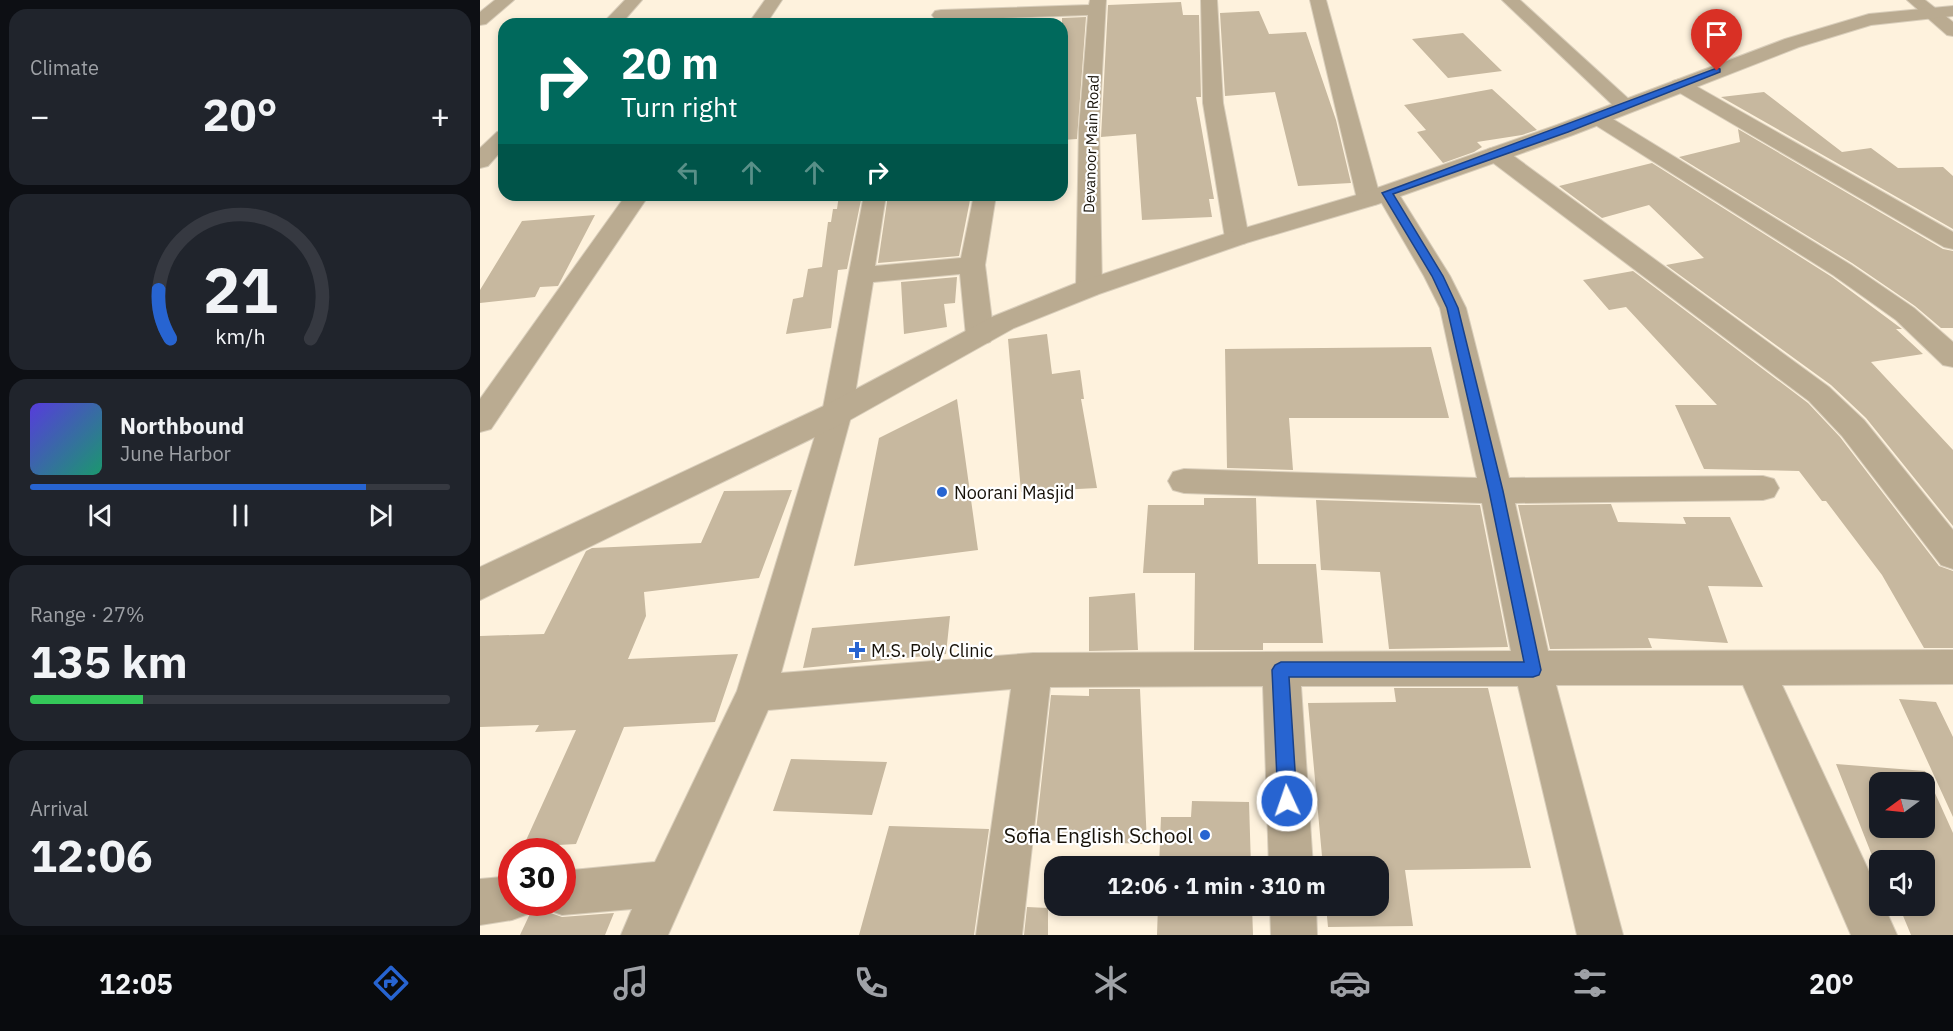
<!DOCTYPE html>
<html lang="en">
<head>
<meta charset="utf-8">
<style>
	body { margin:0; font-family:"IBM Plex Sans",sans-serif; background:#20242c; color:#f1f3f6; height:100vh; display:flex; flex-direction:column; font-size:22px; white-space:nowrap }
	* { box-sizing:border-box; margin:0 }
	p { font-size:20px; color:#9ea1a6 }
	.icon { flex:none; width:33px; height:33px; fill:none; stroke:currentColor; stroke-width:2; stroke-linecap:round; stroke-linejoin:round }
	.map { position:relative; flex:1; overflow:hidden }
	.panel { display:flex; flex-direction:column; gap:9px; padding:9px; background:#0d0f14; width:480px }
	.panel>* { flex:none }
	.top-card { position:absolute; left:18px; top:18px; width:570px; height:183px; border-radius:18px; box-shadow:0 3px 9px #0003; background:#00695c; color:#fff; overflow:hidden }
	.needle { width:39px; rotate:255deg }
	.buttons { position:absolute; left:1389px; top:772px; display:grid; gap:12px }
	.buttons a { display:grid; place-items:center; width:66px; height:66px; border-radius:12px; background:#171b24; box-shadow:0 3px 9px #0003; font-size:30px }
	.speed { position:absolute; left:18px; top:838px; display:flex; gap:12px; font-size:30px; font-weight:700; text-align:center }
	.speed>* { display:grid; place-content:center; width:78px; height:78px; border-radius:50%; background:#171b24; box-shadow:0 3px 9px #0003; line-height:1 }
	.speed .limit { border:9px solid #d22; background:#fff; color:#111 }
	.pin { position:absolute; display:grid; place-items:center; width:51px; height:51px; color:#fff; margin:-62px -26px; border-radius:50% 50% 50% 0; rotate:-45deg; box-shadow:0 0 6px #0007 }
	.pin .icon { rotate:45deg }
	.me { position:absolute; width:66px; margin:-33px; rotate:357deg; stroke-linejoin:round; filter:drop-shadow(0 0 4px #0008) }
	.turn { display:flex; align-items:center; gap:21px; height:126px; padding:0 24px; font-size:27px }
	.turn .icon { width:78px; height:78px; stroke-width:2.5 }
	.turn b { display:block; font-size:42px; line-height:51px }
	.lanes { display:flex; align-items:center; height:57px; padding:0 24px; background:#0003; justify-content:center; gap:30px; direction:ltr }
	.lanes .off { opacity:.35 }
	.big { font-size:45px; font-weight:800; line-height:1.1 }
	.panel .card { flex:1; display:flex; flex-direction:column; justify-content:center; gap:9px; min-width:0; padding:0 21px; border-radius:18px; background:#20242c }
	.panel .dial { align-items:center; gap:0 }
	.dial svg { height:156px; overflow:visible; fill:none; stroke:#363941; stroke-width:7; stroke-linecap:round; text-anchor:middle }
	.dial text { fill:#f1f3f6; stroke:none }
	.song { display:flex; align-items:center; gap:18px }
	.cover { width:72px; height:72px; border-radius:9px; background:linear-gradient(135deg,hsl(250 70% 55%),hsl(160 70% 35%)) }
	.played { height:6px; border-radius:3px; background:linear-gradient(90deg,#2764d1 80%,#363941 80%) }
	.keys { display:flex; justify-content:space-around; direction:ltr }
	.heat { display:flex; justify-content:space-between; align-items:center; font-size:33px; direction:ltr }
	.charge { height:9px; border-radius:4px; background:linear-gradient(90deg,#34c759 27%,#363941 0) }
	.trip { position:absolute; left:564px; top:856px; width:345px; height:60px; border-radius:18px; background:#171b24; box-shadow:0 3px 9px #0003; font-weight:800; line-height:60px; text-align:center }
	.dock { display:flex; height:96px; justify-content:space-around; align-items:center; background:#090b0e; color:#9ea1a6 }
	.dock .icon { width:42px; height:42px }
	.dock .current { color:#2764d1 }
	.dock b { font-size:27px; color:#f1f3f6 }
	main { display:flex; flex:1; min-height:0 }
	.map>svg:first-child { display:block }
	.building { fill:#c7b89f; fill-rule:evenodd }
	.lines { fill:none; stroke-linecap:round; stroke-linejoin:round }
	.minor-casing { stroke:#d9cebb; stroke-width:2 }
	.tertiary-casing { stroke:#d9cebb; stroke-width:2 }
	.minor { fill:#baab91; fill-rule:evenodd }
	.tertiary { fill:#baab91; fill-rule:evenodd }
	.route { fill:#2764d1; stroke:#194188; stroke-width:1.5 }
	.poi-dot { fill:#2764d1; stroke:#fff; stroke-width:2 }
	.labels { text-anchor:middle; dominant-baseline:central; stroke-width:4.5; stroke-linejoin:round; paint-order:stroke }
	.far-street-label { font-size:15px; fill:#161108; stroke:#fff }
	.poi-label { font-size:18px; fill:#161108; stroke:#fff; text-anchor:start }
	.near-poi-label { font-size:21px; fill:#161108; stroke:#fff; text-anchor:end }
</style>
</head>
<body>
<main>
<section class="panel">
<div class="card"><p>Climate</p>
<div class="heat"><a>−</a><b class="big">20°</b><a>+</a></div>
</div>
<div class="card dial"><svg viewBox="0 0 100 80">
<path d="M14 69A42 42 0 1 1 86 69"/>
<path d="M14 69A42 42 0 0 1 8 44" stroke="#2764d1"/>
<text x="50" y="56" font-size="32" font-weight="700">21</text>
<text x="50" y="72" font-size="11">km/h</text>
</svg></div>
<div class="card">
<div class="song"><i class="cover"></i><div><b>Northbound</b><p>June Harbor</p></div></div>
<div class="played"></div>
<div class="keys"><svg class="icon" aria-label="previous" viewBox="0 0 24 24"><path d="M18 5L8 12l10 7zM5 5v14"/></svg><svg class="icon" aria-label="pause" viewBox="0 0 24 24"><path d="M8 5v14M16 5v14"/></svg><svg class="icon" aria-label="next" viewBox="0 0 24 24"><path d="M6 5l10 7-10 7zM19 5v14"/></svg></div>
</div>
<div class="card"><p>Range · 27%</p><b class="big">135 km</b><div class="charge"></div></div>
<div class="card"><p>Arrival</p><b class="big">12:06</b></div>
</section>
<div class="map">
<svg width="1473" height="935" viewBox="0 0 1473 935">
	<rect width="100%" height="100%" fill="#fef2dd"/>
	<!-- building -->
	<path class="building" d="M701,2L703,15H719L721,97H716L734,199H729L732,217L662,220L656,134L621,137L628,5Z
		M779,11L789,34L826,32L856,120L871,183L818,186L795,92L745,96L740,13Z
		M606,17L597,139L582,140V18Z
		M983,33L1022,71L968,78L932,39Z
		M1012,89L1057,130L1042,135L997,142L1002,147L994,152L963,163L937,132L946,130L924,105Z
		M1284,92L1362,152L1391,148L1418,168L1463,167L1473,176V229L1241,97Z
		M1258,129L1463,249L1473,251V328H1461L1435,306L1372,263L1199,157L1260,142Z
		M1172,163L1352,277L1422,329H1416L1443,354L1391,362L1473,450V526L1386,418L1351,385L1186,265L1224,258L1169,205L1122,218L1079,186Z
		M359,195H382L367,269L358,270L351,328L306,334L313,299L323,297L328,269L342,267L348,222H351L353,209H357Z
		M408,195H491L479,256L398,263Z
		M115,215L78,286L60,287L55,297L0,303V290L42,221Z
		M1153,271L1328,403L1360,437L1459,566L1473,571V648H1444L1402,575L1346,501H1342L1319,471L1224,469L1195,405H1237L1146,307L1129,310L1103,280Z
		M477,277L475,303L464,304L467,327L424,334L421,282Z
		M567,334L572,374L600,370L604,399H601L617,488L541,492L528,339Z
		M951,347L969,418H809L813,470L747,468L745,349Z
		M477,399L498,550L374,566L399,438Z
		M312,490L279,578L164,592L166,616L148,659L258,654L235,722L144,727L96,844L43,847L96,730L55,732L59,725L0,727V636L64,634L106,551L112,548L221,543L244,491Z
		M724,498H776L778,564H836L843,643H783V650H714L715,573H663L668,505H724Z
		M836,500L1000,505L1028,647L909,649L900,572L841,570Z
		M1131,504L1138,522L1206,524L1203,517H1250L1283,587L1228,586L1248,643L1168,638L1172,648L1070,649L1038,505Z
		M655,593L658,650L609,651V597Z
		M470,616L466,654L323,668L332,628Z
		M914,688H1008L1051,868L925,870L933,926L848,927L846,906H898V867H843L828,703L916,702Z
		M609,689H660L667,844L555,840L571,695L609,696Z
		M1419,699L1456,702L1473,737V817Z
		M311,759L407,762L392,815L293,811Z
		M1356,764L1445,771L1473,833V935H1431L1419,906H1444V861H1401L1393,858ZM1400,783H1444V828H1400Z
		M712,801L769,802L771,867H679L681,817H711Z
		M409,826L509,829L494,935H379Z
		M55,903H62L65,911L82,917L134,913L125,935H40Z
		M678,906H772L773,935H677Z
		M547,907L568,908V935H544Z"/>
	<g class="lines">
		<defs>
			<path id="minor" d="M15,0H34L6,24L0,25V12Z
				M145,0H162L141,24H122Z
				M285,0H302L286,24H268Z
				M610,0H626L619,128L622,288L618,294L609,296L600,294L596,288L599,128L608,15L461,20L455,19L452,15L455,11L461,10L609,5Z
				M721,0H737L743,103L769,238L766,243L757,245L748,243L745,238L723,103Z
				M830,0H846L898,189L907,186L915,188L970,276L986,308L1029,478L1283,476L1294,479L1299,488L1294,497L1283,500L1035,503L1068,651L1473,650V684L1302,685L1400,895V906H1404L1417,935H1371L1263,685H1076L1143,935H1097L1038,686H821L833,867H789L783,686L570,687L542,935H496L531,689L288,710L188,935H141L152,909L82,915L66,909L64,903H82V871L175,862L257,691L342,413L384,195H406L395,266L481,258L494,195H516L505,265L514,336L510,342L500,345L490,342L486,336L480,274L393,282L372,413L301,673L553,653L1031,651L1002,503L704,493L693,490L688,481L693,472L704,469L997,478L960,308L944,276L900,200L897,204L889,206L881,204L877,199Z
				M1022,0H1040L1152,102L1155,106L1152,110H1138Z
				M1427,0H1445L1473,22V36L1467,35Z
				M1200,79L1207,81L1473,232V249L1464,247L1193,89L1190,85L1193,81Z
				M1116,111L1123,113L1371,265L1434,308L1473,342V367L1463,365L1416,320L1353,275L1109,121L1106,117L1109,113Z
				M24,130V148L8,166L0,168V148L17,132Z
				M1016,147L1024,149L1349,387L1384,420L1473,530V569L1461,565L1362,436L1329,401L1008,159L1005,154L1008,149Z
				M146,195H169L11,429L0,432V399Z
				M32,876V903H52L48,914L32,920L0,925V879Z
				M790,906H836L837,935H791Z"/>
			<path id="tertiary" d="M1473,6V16L1391,25L1319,47L1093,135L898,204L766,243L619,294L534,328L368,421L0,600V567L346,405L514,316L599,282L748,233L880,194L1077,125L1305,39L1389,14Z"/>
		</defs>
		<!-- minor casing -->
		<use href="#minor" class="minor-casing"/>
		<!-- tertiary casing -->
		<use href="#tertiary" class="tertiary-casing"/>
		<!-- minor -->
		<use href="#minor" class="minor"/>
		<!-- tertiary -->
		<use href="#tertiary" class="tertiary"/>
	</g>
	<!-- route -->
	<path class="route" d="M1237,68L1240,69V72L1088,132L913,194L963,276L978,308L1023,491L1061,670L1059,675L1053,677H809L817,801L814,808L807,810L801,808L798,801L792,670L795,665L801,662H1044L1009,491L967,308L952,276L902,193Z"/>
	<!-- markers -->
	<g class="poi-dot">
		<circle cx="462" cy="492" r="6"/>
		<path d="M374 641h6v6h6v6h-6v6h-6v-6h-6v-6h6z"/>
		<circle cx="725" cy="835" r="6"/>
	</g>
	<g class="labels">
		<!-- far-street labels -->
		<g class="far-street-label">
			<text transform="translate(611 144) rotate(-88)">Devanoor Main Road</text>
		</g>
		<!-- poi labels -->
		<g class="poi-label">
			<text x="474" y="492">Noorani Masjid</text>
			<text x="391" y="650">M.S. Poly Clinic</text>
		</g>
		<!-- near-poi labels -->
		<g class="near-poi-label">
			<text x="713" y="835">Sofia English School</text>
		</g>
	</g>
</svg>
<div class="buttons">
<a><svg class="needle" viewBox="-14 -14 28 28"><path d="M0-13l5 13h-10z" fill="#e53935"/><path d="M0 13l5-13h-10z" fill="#9ea1a6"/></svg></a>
<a><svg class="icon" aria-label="sound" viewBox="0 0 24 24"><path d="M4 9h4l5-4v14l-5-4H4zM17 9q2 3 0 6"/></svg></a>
</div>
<div class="speed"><div class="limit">30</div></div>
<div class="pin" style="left:1237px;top:71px;background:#d93025"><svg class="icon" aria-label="arrive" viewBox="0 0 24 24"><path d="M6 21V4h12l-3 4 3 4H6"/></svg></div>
<svg class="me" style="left:807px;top:801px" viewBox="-20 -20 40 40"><circle r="17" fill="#2764d1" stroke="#fff" stroke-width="3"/><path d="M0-11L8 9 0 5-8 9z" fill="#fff"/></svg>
<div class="trip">12:06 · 1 min · 310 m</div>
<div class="top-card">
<div class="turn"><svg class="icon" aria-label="right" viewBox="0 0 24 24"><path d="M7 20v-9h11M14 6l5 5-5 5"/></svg><div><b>20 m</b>Turn right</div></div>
<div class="lanes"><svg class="icon off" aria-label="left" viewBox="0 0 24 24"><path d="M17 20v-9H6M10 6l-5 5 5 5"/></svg><svg class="icon off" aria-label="ahead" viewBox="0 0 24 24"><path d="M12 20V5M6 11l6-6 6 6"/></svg><svg class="icon off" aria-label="ahead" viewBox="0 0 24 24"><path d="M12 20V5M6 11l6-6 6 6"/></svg><svg class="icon" aria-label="right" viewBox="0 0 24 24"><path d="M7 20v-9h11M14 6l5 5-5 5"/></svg></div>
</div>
</div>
</main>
<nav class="dock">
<b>12:05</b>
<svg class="icon current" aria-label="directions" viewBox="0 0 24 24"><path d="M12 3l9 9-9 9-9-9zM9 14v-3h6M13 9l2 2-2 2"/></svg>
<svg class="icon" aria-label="music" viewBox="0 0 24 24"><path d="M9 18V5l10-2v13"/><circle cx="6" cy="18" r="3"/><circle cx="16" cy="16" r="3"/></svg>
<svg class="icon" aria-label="phone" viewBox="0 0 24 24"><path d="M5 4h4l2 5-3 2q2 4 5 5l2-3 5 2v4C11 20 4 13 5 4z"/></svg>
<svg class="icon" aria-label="climate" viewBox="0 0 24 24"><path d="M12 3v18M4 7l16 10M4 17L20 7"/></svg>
<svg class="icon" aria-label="car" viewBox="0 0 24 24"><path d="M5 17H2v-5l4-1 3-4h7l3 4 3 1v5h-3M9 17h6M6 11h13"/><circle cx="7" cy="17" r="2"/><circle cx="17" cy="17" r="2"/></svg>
<svg class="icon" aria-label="filters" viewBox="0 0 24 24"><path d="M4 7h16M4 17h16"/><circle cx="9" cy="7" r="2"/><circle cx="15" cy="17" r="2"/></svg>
<b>20°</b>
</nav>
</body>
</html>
